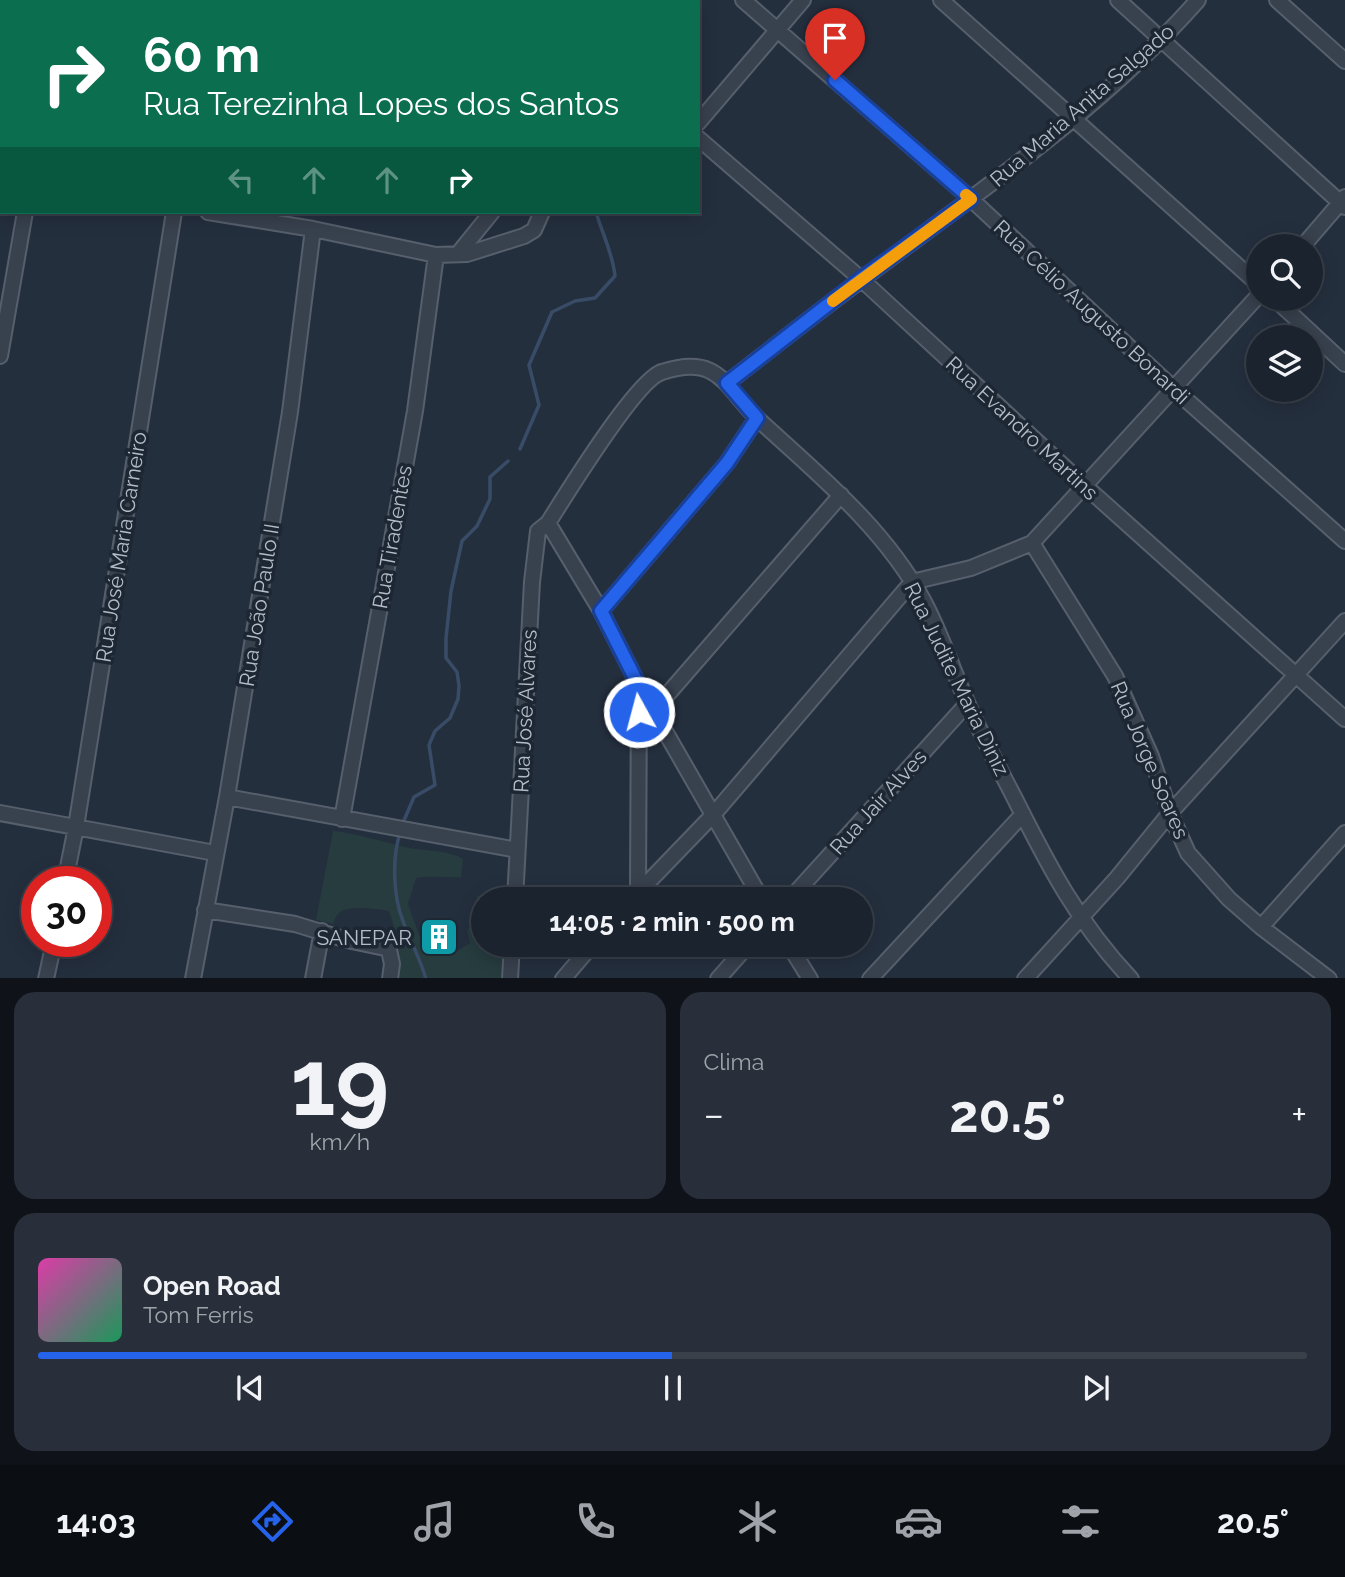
<!DOCTYPE html>
<html lang="pt">
<head>
<meta charset="utf-8">
<style>
	body { margin:0; font-family:Raleway,sans-serif; background:#282f3a; color:#f1f3f6; height:100vh; display:flex; flex-direction:column; font-size:26px; white-space:nowrap }
	* { box-sizing:border-box; margin:0 }
	p { font-size:23px; color:#a0a4aa }
	.icon { flex:none; width:38px; height:38px; fill:none; stroke:currentColor; stroke-width:2; stroke-linecap:round; stroke-linejoin:round }
	.map { position:relative; height:978px; overflow:hidden }
	.details { display:flex; flex-direction:column; gap:14px; padding:14px; background:#0f1319; flex:1 }
	.details>* { flex:none }
	.top-card { position:absolute; left:0px; top:0px; width:700px; height:214px; box-shadow:0 4px 18px #0003,0 0 0 2px #39404a; background:#0b6e4f; color:#fff; overflow:hidden }
	.tools { position:absolute; left:1246px; top:234px; display:grid; gap:14px }
	.tools a { display:grid; place-items:center; width:77px; height:77px; border-radius:50%; background:#1b232e; box-shadow:0 4px 18px #0003,0 0 0 2px #39404a; font-size:35px }
	.speed { position:absolute; left:21px; top:866px; display:flex; gap:14px; font-size:35px; font-weight:700; text-align:center }
	.speed>* { display:grid; place-content:center; width:91px; height:91px; border-radius:50%; background:#1b232e; box-shadow:0 4px 18px #0003,0 0 0 2px #39404a; line-height:1 }
	.speed .limit { border:10px solid #d22; background:#fff; color:#111 }
	.pin { position:absolute; display:grid; place-items:center; width:60px; height:60px; color:#fff; margin:-72px -30px; border-radius:50% 50% 50% 0; rotate:-45deg; box-shadow:0 0 7px #0007 }
	.pin .icon { rotate:45deg }
	.me { position:absolute; width:77px; margin:-38px; rotate:353deg; stroke-linejoin:round; filter:drop-shadow(0 0 5px #0008) }
	.turn { display:flex; align-items:center; gap:24px; height:147px; padding:0 28px; font-size:32px }
	.turn .icon { width:91px; height:91px; stroke-width:2.5 }
	.turn b { display:block; font-size:49px; line-height:60px }
	.lanes { display:flex; align-items:center; height:66px; padding:0 28px; background:#0003; justify-content:center; gap:35px; direction:ltr }
	.lanes .off { opacity:.35 }
	.big { font-size:52px; font-weight:700; line-height:1.1 }
	.details .card { flex:1; display:flex; flex-direction:column; justify-content:center; gap:10px; min-width:0; padding:0 24px; border-radius:21px; background:#282f3a }
	.details .dial { align-items:center; gap:0 }
	.dial b { font-size:91px; line-height:1 }
	.song { display:flex; align-items:center; gap:21px }
	.cover { width:84px; height:84px; border-radius:10px; background:linear-gradient(135deg,hsl(320 70% 55%),hsl(150 70% 35%)) }
	.played { height:7px; border-radius:4px; background:linear-gradient(90deg,#2563eb 50%,#39404a 50%) }
	.keys { display:flex; justify-content:space-around; direction:ltr }
	.heat { display:flex; justify-content:space-between; align-items:center; font-size:38px; direction:ltr }
	.details .tiles { flex:1; display:grid; gap:14px; grid-template-columns:1fr 1fr }
	.card:last-child { grid-column:span 2 }
	.trip { position:absolute; left:471px; top:887px; width:402px; height:70px; border-radius:35px; background:#1b232e; box-shadow:0 4px 18px #0003,0 0 0 2px #39404a; font-weight:700; line-height:70px; text-align:center }
	.dock { display:flex; height:112px; justify-content:space-around; align-items:center; background:#0b0e12; color:#a0a4aa }
	.dock .icon { width:49px; height:49px }
	.dock .current { color:#2563eb }
	.dock b { font-size:32px; color:#f1f3f6 }
	.map>svg:first-child { display:block }
	.green { fill:#263c3f }
	.lines { fill:none; stroke-linecap:round; stroke-linejoin:round }
	.stream { stroke:#394c67; stroke-width:3.5 }
	.street-casing { stroke:#565f6c; stroke-width:18 }
	.street { stroke:#38414e; stroke-width:14 }
	.route-casing { stroke:#184099; stroke-width:18 }
	.route { stroke:#2563eb; stroke-width:12 }
	.slow { stroke:#f59e0b; stroke-width:12 }
	.labels { text-anchor:middle; dominant-baseline:central; stroke-width:7; stroke-linejoin:round; paint-order:stroke }
	.street-label { font-size:21px; fill:#b4bcc9; stroke:#1d2633 }
	.poi-label { font-size:21px; fill:#b4bcc9; stroke:#1d2633; text-anchor:end }
</style>
</head>
<body>
<div class="map">
<svg width="1345" height="979" viewBox="0 0 1345 979">
	<rect width="100%" height="100%" fill="#242f3e"/>
	<!-- green -->
	<path class="green" d="M331,0H647V2H333Z
		M333,831C359,834 384,842 409,848C427,851 448,850 463,859L461,877C446,878 430,875 416,878L408,904L420,938L432,953L451,955L470,943L467,931L476,914L477,896L507,898L483,900V945H506L505,978H395C402,958 396,930 389,911C377,909 346,904 338,914C335,917 334,921 333,924L316,920Z"/>
	<g class="lines">
		<!-- stream -->
		<path class="stream" d="M576,0V2
			M520,449L539,405L529,365L552,312L575,301L595,298L615,276C613,254 602,233 596,212
			M402,825L414,797L435,785L429,745L435,731L450,718L458,699L459,686L457,672L446,658V638L451,591L462,541L477,526L490,499V477L508,461
			M400,833C392,858 393,896 403,921C410,941 420,958 426,979"/>
		<defs>
			<path id="street" d="M743,0L971,199L1174,389L1345,541
				M941,0L1258,284
				M1118,0L1345,207
				M1277,0L1345,61
				M698,123L803,0
				M698,138L861,279L1085,486L1345,719
				M0,175H2
				M208,212L313,229L436,255L467,254L524,236L534,230L542,212
				M1302,247L1345,197
				M458,254L492,212
				M1275,299L1345,364
				M0,356L25,212
				M727,383C780,342 833,300 888,260C996,180 1109,101 1198,0
				M548,523C565,496 637,379 662,372C720,353 725,388 760,421C819,475 885,529 923,600C941,633 952,669 967,702C981,735 998,766 1014,797C1048,865 1078,923 1131,979
				M1032,543L1115,676L1151,756L1170,813L1188,853L1229,899L1261,927L1329,979
				M601,611L727,463L757,418
				M654,710L841,495
				M227,797L517,850
				M0,813L215,853
				M342,819L415,411L436,255
				M65,882L76,827L174,212
				M638,891L639,686
				M515,900L532,582L538,531L548,523L601,611L639,686L762,900
				M631,900L713,815L912,582L971,568L1032,543L1258,296
				M789,900L967,704
				M205,910L295,924L347,940L385,948L389,950L392,964L390,979
				M1261,927L1345,833
				M789,945L810,979
				M46,979L54,942
				M193,979L227,797L290,412L313,229
				M313,979L322,931
				M510,979L512,945
				M563,979L592,945
				M718,979L748,945
				M870,979L1023,814
				M1025,979L1117,878L1170,813L1345,621"/>
		</defs>
		<!-- street casing -->
		<use href="#street" class="street-casing"/>
		<!-- street -->
		<use href="#street" class="street"/>
	</g>
	<g class="lines">
		<defs>
			<path id="route" d="M639,712V686L601,611L727,463L757,418L727,383L861,279L971,199L835,80"/>
		</defs>
		<!-- route casing -->
		<use href="#route" class="route-casing"/>
		<!-- route -->
		<use href="#route" class="route"/>
		<!-- slow -->
		<path class="slow" d="M833,301L971,199L966,195"/>
	</g>
	<!-- icons -->
	<defs>
		<symbol id="building-square" viewBox="-11 -11 22 22"><rect x="-9" y="-9" width="18" height="18" rx="4" fill="#0f9aa8" stroke="#1d2633"/><path d="M-4-6H4V6H1V3H-1V6H-4ZM-2.5-4.3h1.7v1.8h-1.7ZM.8-4.3h1.7v1.8H.8ZM-2.5-1h1.7V.8h-1.7ZM.8-1h1.7V.8H.8Z" fill="#fff"/></symbol>
	</defs>
	<g fill-rule="evenodd">
		<use href="#building-square" x="417" y="915" width="44" height="44"/>
	</g>
	<g class="labels">
		<!-- street labels -->
		<g class="street-label">
			<text transform="translate(1082 105) rotate(-41)">Rua Maria Anita Salgado</text>
			<text transform="translate(1092 312) rotate(43)">Rua Célio Augusto Bonardi</text>
			<text transform="translate(1022 428) rotate(43)">Rua Evandro Martins</text>
			<text transform="translate(392 537) rotate(-80)">Rua Tiradentes</text>
			<text transform="translate(121 547) rotate(-81)">Rua José Maria Carneiro</text>
			<text transform="translate(259 605) rotate(-81)">Rua João Paulo II</text>
			<text transform="translate(957 679) rotate(64)">Rua Judite Maria Diniz</text>
			<text transform="translate(525 711) rotate(-87)">Rua José Alvares</text>
			<text transform="translate(1150 760) rotate(67)">Rua Jorge Soares</text>
			<text transform="translate(878 802) rotate(-48)">Rua Jair Alves</text>
		</g>
		<!-- poi labels -->
		<g class="poi-label">
			<text x="412" y="937">SANEPAR</text>
		</g>
	</g>
</svg>
<div class="tools">
<a><svg class="icon" aria-label="search" viewBox="0 0 24 24"><circle cx="10" cy="10" r="6"/><path d="M15 15l6 6"/></svg></a>
<a><svg class="icon" aria-label="layers" viewBox="0 0 24 24"><path d="M12 4l9 5-9 5-9-5zM3 14l9 5 9-5"/></svg></a>
</div>
<div class="speed"><div class="limit">30</div></div>
<div class="pin" style="left:835px;top:80px;background:#d93025"><svg class="icon" aria-label="arrive" viewBox="0 0 24 24"><path d="M6 21V4h12l-3 4 3 4H6"/></svg></div>
<svg class="me" style="left:639px;top:712px" viewBox="-20 -20 40 40"><circle r="17" fill="#2563eb" stroke="#fff" stroke-width="3"/><path d="M0-11L8 9 0 5-8 9z" fill="#fff"/></svg>
<div class="trip">14:05 · 2 min · 500 m</div>
<div class="top-card">
<div class="turn"><svg class="icon" aria-label="right" viewBox="0 0 24 24"><path d="M7 20v-9h11M14 6l5 5-5 5"/></svg><div><b>60 m</b>Rua Terezinha Lopes dos Santos</div></div>
<div class="lanes"><svg class="icon off" aria-label="left" viewBox="0 0 24 24"><path d="M17 20v-9H6M10 6l-5 5 5 5"/></svg><svg class="icon off" aria-label="ahead" viewBox="0 0 24 24"><path d="M12 20V5M6 11l6-6 6 6"/></svg><svg class="icon off" aria-label="ahead" viewBox="0 0 24 24"><path d="M12 20V5M6 11l6-6 6 6"/></svg><svg class="icon" aria-label="right" viewBox="0 0 24 24"><path d="M7 20v-9h11M14 6l5 5-5 5"/></svg></div>
</div>
</div>
<section class="details">
<div class="tiles">
<div class="card dial"><b>19</b><p>km/h</p></div>
<div class="card"><p>Clima</p>
<div class="heat"><a>−</a><b class="big">20.5°</b><a>+</a></div>
</div>
<div class="card">
<div class="song"><i class="cover"></i><div><b>Open Road</b><p>Tom Ferris</p></div></div>
<div class="played"></div>
<div class="keys"><svg class="icon" aria-label="previous" viewBox="0 0 24 24"><path d="M18 5L8 12l10 7zM5 5v14"/></svg><svg class="icon" aria-label="pause" viewBox="0 0 24 24"><path d="M8 5v14M16 5v14"/></svg><svg class="icon" aria-label="next" viewBox="0 0 24 24"><path d="M6 5l10 7-10 7zM19 5v14"/></svg></div>
</div>
</div>
</section>
<nav class="dock">
<b>14:03</b>
<svg class="icon current" aria-label="directions" viewBox="0 0 24 24"><path d="M12 3l9 9-9 9-9-9zM9 14v-3h6M13 9l2 2-2 2"/></svg>
<svg class="icon" aria-label="music" viewBox="0 0 24 24"><path d="M9 18V5l10-2v13"/><circle cx="6" cy="18" r="3"/><circle cx="16" cy="16" r="3"/></svg>
<svg class="icon" aria-label="phone" viewBox="0 0 24 24"><path d="M5 4h4l2 5-3 2q2 4 5 5l2-3 5 2v4C11 20 4 13 5 4z"/></svg>
<svg class="icon" aria-label="climate" viewBox="0 0 24 24"><path d="M12 3v18M4 7l16 10M4 17L20 7"/></svg>
<svg class="icon" aria-label="car" viewBox="0 0 24 24"><path d="M5 17H2v-5l4-1 3-4h7l3 4 3 1v5h-3M9 17h6M6 11h13"/><circle cx="7" cy="17" r="2"/><circle cx="17" cy="17" r="2"/></svg>
<svg class="icon" aria-label="filters" viewBox="0 0 24 24"><path d="M4 7h16M4 17h16"/><circle cx="9" cy="7" r="2"/><circle cx="15" cy="17" r="2"/></svg>
<b>20.5°</b>
</nav>
</body>
</html>
